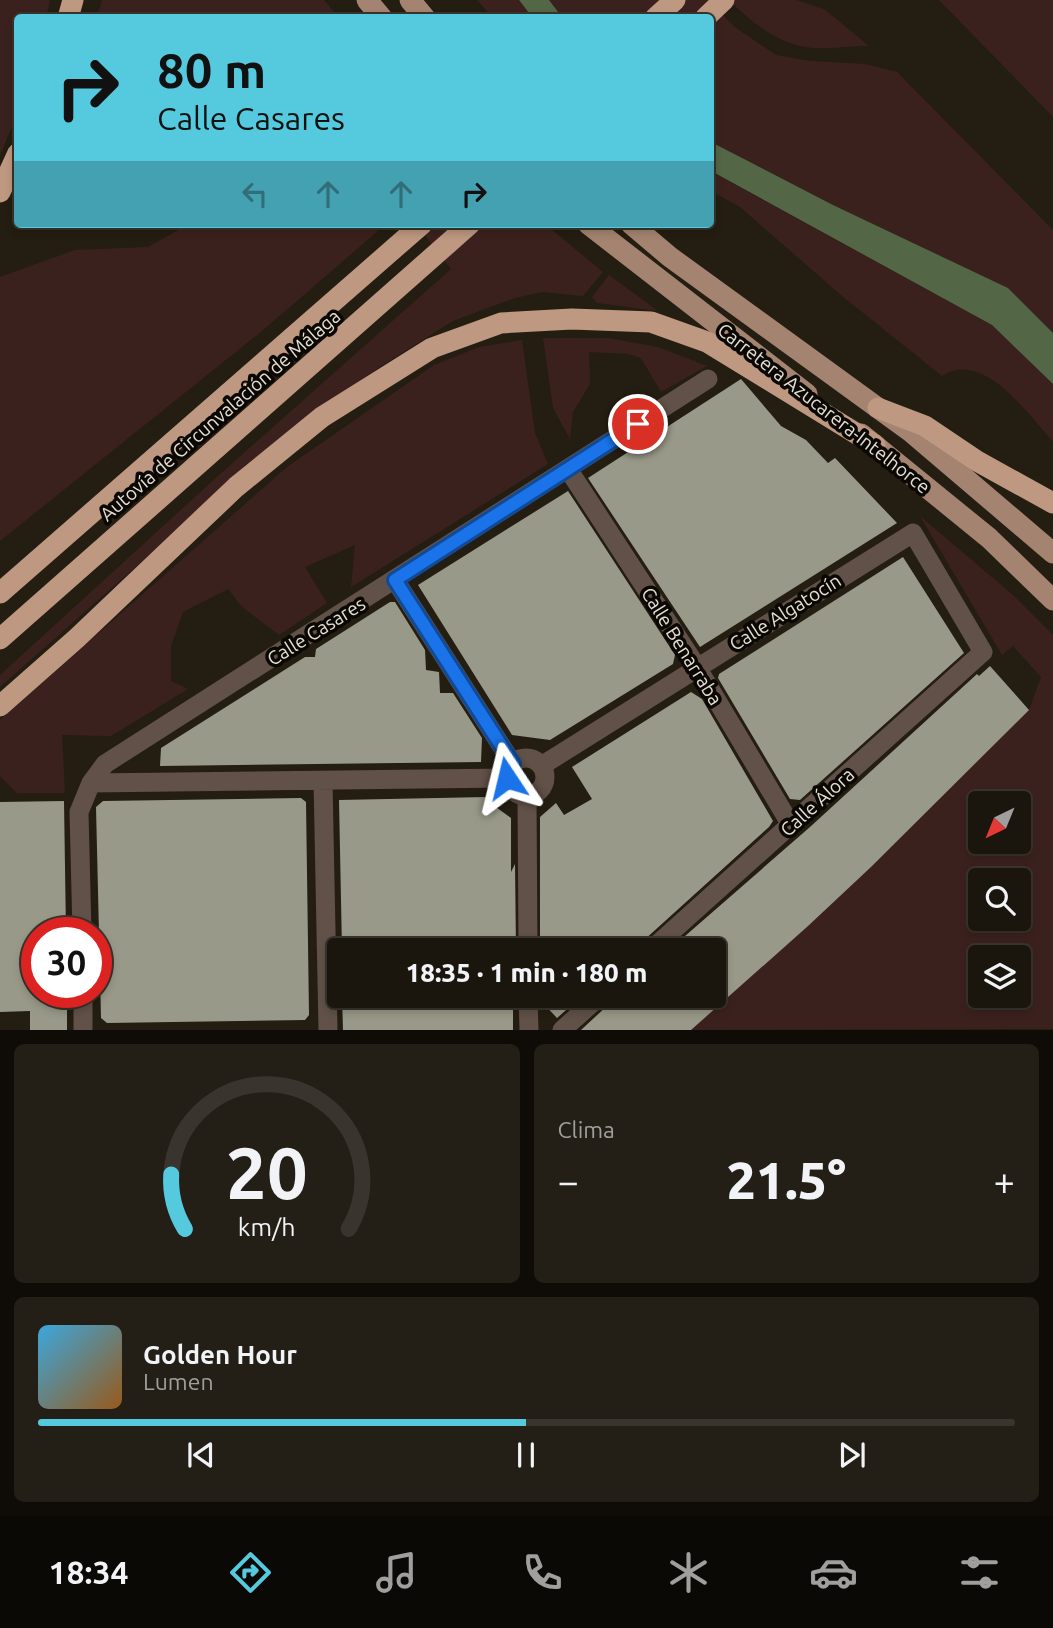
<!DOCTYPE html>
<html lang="es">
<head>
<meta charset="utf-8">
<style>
	body { margin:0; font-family:Ubuntu,sans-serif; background:#241f16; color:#f1f3f6; height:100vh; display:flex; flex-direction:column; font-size:26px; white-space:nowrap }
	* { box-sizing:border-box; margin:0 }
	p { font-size:23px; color:#a09f9d }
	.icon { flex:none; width:38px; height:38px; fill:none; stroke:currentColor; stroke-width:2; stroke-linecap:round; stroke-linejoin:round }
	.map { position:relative; height:1030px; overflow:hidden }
	.side { display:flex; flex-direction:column; gap:14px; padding:14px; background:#0f0c07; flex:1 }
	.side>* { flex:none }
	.hud { position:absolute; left:14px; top:14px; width:700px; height:214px; border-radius:7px; box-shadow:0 4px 10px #0003,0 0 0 2px #39352e; background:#55cadf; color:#111; overflow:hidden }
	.needle { width:46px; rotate:223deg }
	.controls { position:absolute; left:968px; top:791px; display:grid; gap:14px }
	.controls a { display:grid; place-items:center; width:63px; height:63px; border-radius:7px; background:#1b160d; box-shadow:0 4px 10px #0003,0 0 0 2px #39352e; font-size:35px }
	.speed { position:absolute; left:21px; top:917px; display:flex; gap:14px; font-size:35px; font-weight:700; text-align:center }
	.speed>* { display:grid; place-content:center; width:91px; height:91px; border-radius:50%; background:#1b160d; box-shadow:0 4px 10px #0003,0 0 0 2px #39352e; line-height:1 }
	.speed .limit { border:10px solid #d22; background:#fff; color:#111 }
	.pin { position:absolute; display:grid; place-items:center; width:60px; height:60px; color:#fff; margin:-30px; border:4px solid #fff; border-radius:50%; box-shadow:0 2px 7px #0007 }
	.me { position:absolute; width:77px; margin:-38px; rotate:350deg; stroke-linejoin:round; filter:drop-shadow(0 0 5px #0008) }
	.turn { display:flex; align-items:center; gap:24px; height:147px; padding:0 28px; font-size:32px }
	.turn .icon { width:91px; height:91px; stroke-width:2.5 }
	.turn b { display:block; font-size:49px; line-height:60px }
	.lanes { display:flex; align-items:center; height:66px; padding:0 28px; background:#0003; justify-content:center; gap:35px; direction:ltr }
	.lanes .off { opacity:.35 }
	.big { font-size:52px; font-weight:800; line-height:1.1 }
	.side .card { flex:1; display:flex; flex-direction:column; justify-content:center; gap:10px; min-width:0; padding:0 24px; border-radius:10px; background:#241f16 }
	.side .dial { align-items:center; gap:0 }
	.dial svg { height:182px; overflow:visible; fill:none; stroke:#39352e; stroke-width:7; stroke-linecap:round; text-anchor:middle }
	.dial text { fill:#f1f3f6; stroke:none }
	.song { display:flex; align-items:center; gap:21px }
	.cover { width:84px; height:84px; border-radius:10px; background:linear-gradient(135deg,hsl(200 70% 55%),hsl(30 70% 35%)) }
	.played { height:7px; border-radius:4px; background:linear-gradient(90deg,#55cadf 50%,#39352e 50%) }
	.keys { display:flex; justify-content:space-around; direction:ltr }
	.heat { display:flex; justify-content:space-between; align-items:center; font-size:38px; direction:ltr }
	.side .tiles { flex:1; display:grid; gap:14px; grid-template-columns:1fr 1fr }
	.card:last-child { grid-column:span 2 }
	.trip { position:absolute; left:327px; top:938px; width:399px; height:70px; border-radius:7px; background:#1b160d; box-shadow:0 4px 10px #0003,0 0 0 2px #39352e; font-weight:800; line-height:70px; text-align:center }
	.menu { display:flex; height:112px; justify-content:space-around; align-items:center; background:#0b0905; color:#a09f9d }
	.menu .icon { width:49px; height:49px }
	.menu .selected { color:#55cadf }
	.menu b { font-size:32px; color:#f1f3f6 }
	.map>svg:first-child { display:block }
	.green { fill:#3b211e; fill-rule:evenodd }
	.water { fill:#536645 }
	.building { fill:#999989 }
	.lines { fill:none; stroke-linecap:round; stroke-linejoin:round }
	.minor { stroke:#615148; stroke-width:19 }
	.major { stroke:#a48470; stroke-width:21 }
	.highway { stroke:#be9880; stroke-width:21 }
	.route-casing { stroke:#114b97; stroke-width:18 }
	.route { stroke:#1a73e8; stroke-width:12 }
	.labels { text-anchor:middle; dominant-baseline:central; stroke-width:7; stroke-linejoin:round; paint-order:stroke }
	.street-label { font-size:19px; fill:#e4dfd7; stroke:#0b0804 }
</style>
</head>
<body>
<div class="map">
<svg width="1053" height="1030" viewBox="0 0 1053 1030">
	<rect width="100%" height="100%" fill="#241d11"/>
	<!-- green -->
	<path class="green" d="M0,0H50L46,17L18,18L17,115L0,155Z
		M102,0H324L338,17H97Z
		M477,0H519L532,17H492Z
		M549,0H707L736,28L776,55L811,61L865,64L897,72L1053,230V333L1008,288L833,205L711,142L710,18L562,17Z
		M729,0H796L824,9L869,46C851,46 832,49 814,48C780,46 751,22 729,0Z
		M939,0H1053V117Z
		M710,171L992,325L1053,384V441C1027,414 984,349 942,376L842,296L740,207L711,191Z
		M189,224H386L262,331L0,541V277L75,250L148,247Z
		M416,224H545L603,272L583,296L542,292L515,298L453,321L381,366L312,414L229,484L0,687V675L219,475L451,269Z
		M609,275L658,311L597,303L592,297Z
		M543,338H608L658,347L707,366L661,392L641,358L628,354L589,352L590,384L573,412L570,439L553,408Z
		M522,340L535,433L548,464L351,587L355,545L305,567L327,603L279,635L242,607L228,589L183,612L171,646V681L188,689L111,736L62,735L65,793H17L0,776V720L287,467L434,365L479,347Z
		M920,516L1014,596L1053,635V1029L691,1030L871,867L1029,710L1041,677L1013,646L1002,655ZM980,803H1018V842H980ZM980,880H1018V919H980ZM980,957H1018V996H980Z"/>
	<!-- water -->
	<path class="water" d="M519,0H549L562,17H532Z
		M711,142L833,205L1008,288L1053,333V384L992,325L711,171Z"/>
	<!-- building -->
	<path class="building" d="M741,379L781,426L806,440L828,463L835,458L897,523L700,647L588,478Z
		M568,491L675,655L673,664L550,740L512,735L418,585Z
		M903,557L964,653L800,800L790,799L718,678L719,674Z
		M390,602H395L425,650L426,670L439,672L440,693H453L482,738L481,762L160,766L161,748L305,657H315L316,649Z
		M990,666L1029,710L871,867L808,926L691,1030H581L608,1005L612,996H714V950H669L810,827L977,674L979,676Z
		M691,692L702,699L773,821L769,827L643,941L639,950H540V817L556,803L564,815L592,799L572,767Z
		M487,797L493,805L511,818V872L515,864L516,950H342L339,800Z
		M301,798L306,802L309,1015L305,1020L107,1023L101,1018L96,807L103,801Z
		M64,801L66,933H37V992H67V1030H30V1011L0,1012V802Z
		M342,996H513V1030H343Z
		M540,996H582L557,1018L540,1000Z"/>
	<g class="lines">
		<!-- minor -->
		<path class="minor" d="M568,469L697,667L791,825
			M395,580L513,764
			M507 777a19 19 0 1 1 38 0a19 19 0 1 1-38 0Z
			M541,766L913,533L983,652L651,950
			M323,781L328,1030
			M91,783L507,778
			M527,796L528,950
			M82,933L79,812L91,783L105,764L708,379
			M83,992V1030
			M528,996L529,1030
			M562,1030L600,996"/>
		<!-- major -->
		<path class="major" d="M367,0L382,18
			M410,0L425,18
			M588,224L807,394
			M631,224L670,257L911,432L1053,553
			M861,434L989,538L1053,600"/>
		<!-- highway -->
		<path class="highway" d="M68,18L73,0
			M655,18L675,0
			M705,18L724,0
			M0,192L18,153
			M878,408L925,426L977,461L1053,503
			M0,593L422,224
			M0,639L470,224
			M0,706L77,638L236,487L322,417L432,348L501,323L572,319L651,322L707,342L875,445"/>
	</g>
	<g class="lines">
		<defs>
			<path id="route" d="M507,778L513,764L395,580L638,424"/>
		</defs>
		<!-- route casing -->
		<use href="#route" class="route-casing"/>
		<!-- route -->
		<use href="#route" class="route"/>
	</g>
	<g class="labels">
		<!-- street labels -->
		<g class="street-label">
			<text transform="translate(824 408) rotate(38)">Carretera Azucarera-Intelhorce</text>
			<text transform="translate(220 415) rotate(-41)">Autovía de Circunvalación de Málaga</text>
			<text transform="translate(785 612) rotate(-32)">Calle Algatocín</text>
			<text transform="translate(316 631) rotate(-32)">Calle Casares</text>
			<text transform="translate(682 646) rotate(58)">Calle Benarraba</text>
			<text transform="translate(817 802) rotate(-42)">Calle Álora</text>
		</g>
	</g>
</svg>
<div class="controls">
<a><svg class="needle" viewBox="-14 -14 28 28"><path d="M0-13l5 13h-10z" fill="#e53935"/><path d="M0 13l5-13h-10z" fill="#a09f9d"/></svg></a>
<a><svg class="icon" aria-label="search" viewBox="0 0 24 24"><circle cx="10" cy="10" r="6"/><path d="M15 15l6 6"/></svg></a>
<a><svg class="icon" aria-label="layers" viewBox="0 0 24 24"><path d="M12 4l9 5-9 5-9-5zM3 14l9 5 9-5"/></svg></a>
</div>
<div class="speed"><div class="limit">30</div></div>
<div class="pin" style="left:638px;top:424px;background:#d93025"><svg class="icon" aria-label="arrive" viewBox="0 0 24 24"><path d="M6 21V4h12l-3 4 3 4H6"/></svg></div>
<svg class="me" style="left:507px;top:778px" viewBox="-20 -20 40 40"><path d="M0-17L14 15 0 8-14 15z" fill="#1a73e8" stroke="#fff" stroke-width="4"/></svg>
<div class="trip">18:35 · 1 min · 180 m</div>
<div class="hud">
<div class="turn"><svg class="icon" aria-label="right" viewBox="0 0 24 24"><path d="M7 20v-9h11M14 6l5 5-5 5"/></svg><div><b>80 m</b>Calle Casares</div></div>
<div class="lanes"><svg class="icon off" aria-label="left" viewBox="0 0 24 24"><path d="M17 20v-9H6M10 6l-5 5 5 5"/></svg><svg class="icon off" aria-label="ahead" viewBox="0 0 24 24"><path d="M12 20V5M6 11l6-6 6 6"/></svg><svg class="icon off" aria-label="ahead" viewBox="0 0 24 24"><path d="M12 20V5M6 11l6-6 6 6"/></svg><svg class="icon" aria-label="right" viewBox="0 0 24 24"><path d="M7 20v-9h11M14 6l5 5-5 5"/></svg></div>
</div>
</div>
<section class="side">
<div class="tiles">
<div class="card dial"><svg viewBox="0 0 100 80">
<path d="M14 69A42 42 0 1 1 86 69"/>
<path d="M14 69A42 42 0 0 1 8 45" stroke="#55cadf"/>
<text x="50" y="56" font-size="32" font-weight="700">20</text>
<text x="50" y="72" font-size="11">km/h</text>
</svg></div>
<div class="card"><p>Clima</p>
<div class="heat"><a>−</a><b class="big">21.5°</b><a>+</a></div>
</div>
<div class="card">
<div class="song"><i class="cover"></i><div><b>Golden Hour</b><p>Lumen</p></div></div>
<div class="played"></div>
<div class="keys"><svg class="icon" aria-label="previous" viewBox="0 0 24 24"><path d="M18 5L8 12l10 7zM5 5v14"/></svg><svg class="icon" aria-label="pause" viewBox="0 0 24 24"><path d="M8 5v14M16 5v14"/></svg><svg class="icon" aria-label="next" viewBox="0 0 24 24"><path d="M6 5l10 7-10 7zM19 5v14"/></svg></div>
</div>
</div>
</section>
<nav class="menu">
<b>18:34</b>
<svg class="icon selected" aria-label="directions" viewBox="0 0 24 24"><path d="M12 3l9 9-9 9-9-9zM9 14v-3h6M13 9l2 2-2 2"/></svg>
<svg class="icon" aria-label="music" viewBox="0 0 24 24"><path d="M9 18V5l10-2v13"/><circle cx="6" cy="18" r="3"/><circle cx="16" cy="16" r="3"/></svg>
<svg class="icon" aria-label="phone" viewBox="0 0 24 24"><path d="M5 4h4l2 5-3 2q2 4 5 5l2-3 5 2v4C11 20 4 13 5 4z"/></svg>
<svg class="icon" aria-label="climate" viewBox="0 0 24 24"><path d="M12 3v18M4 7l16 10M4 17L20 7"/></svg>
<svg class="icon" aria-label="car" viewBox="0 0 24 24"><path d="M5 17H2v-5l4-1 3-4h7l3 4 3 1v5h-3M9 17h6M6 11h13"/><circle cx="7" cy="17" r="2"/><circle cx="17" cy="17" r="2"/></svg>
<svg class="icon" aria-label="filters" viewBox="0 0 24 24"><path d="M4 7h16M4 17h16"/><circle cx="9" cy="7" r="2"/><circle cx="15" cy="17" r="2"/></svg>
</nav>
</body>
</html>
